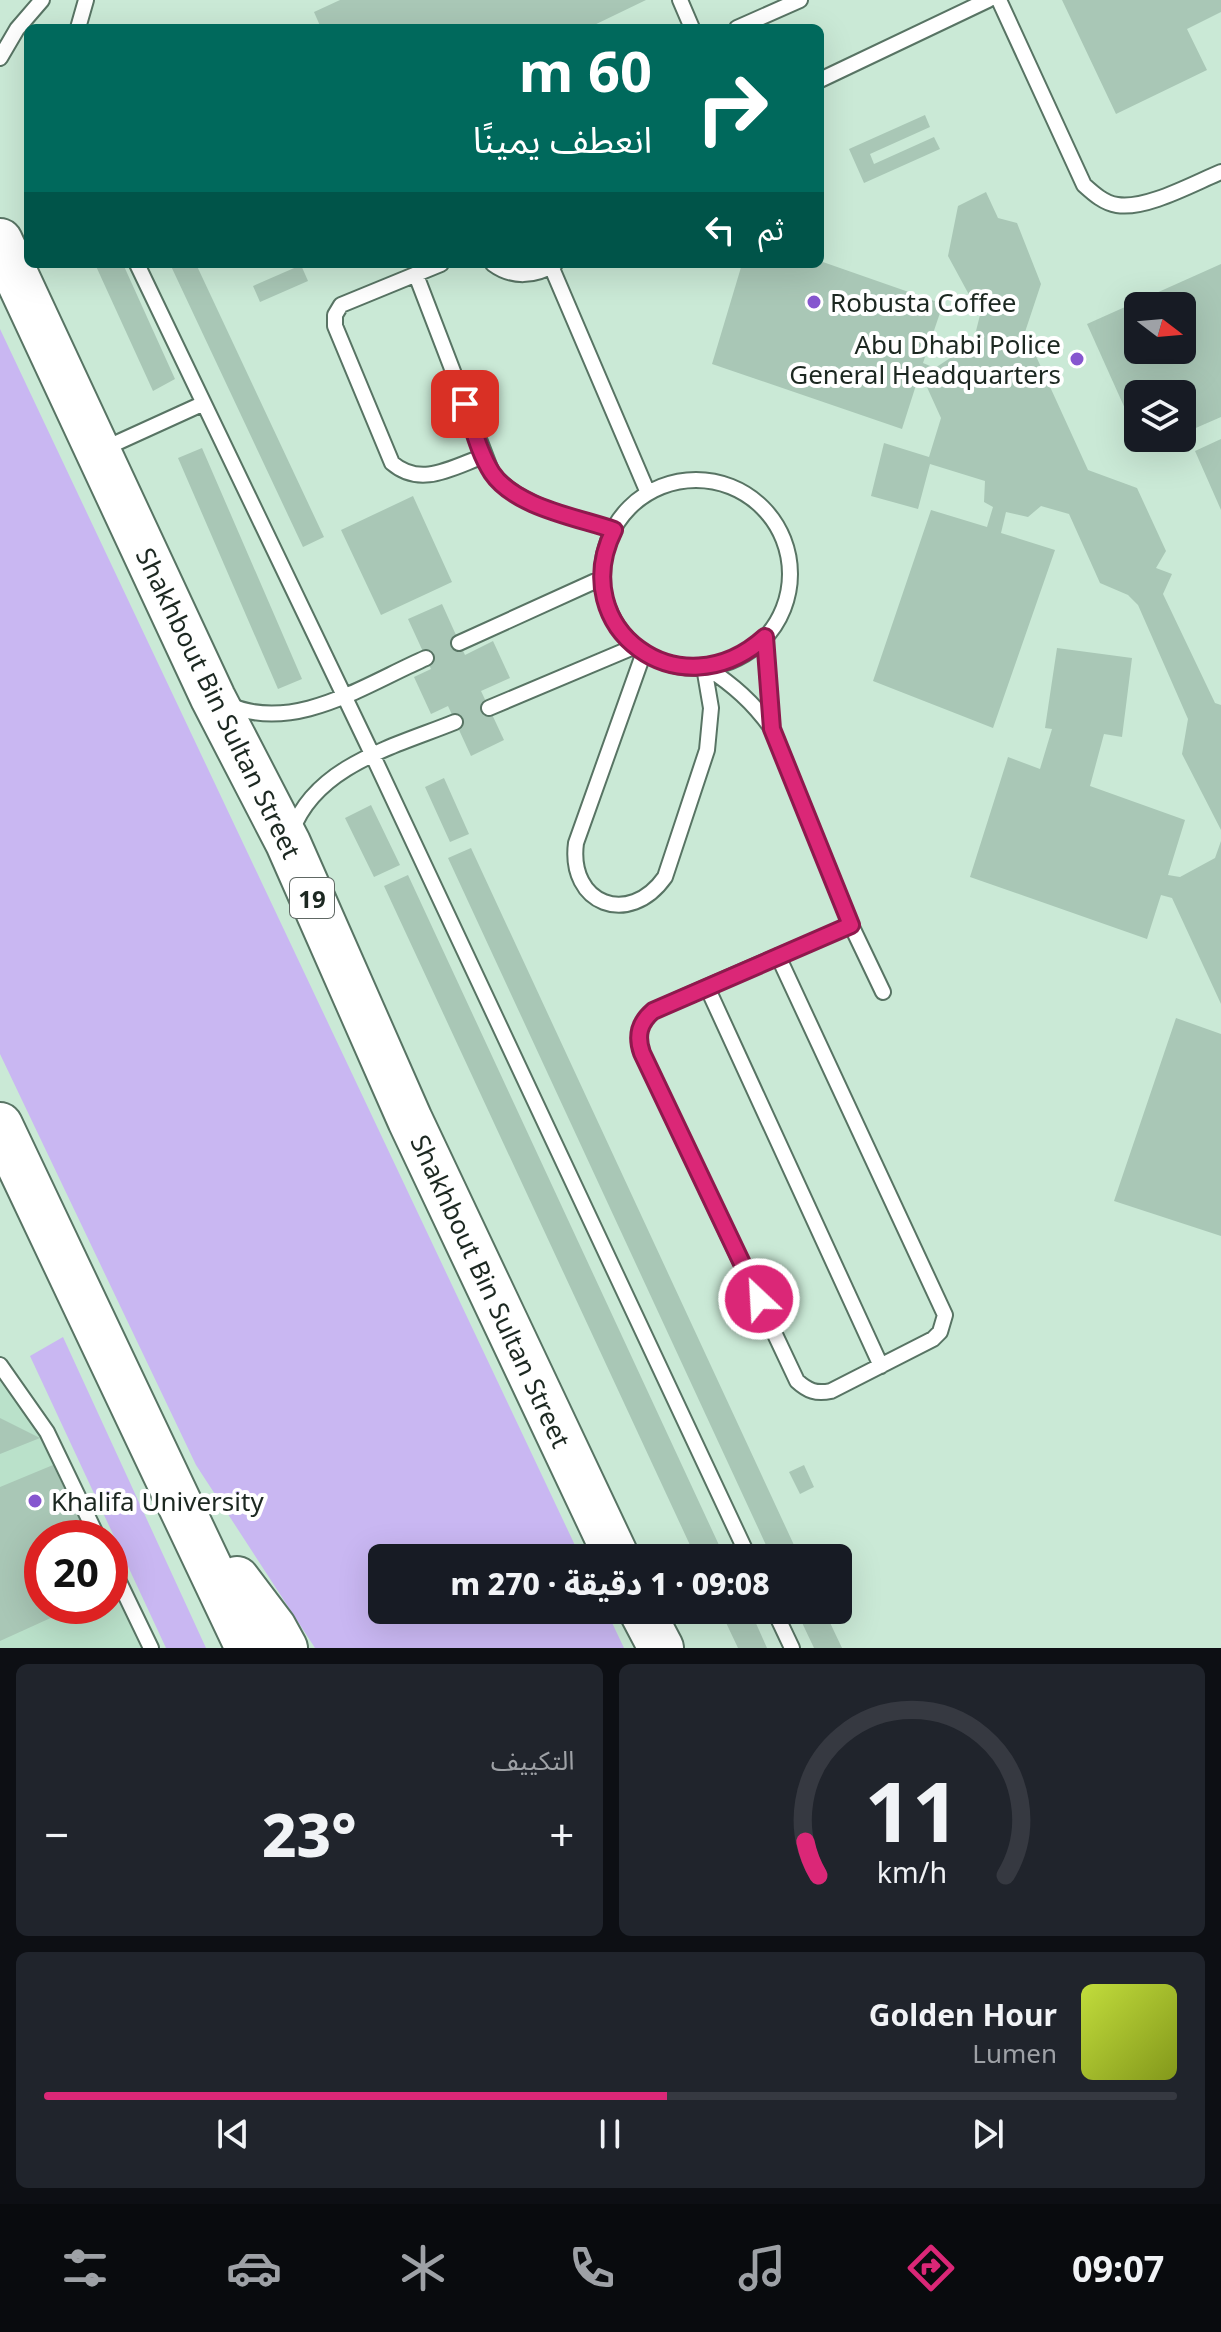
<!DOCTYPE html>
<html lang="ar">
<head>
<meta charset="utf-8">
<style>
	body { margin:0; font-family:"Noto Sans","Noto Sans Arabic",sans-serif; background:#20242c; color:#f1f3f6; direction:rtl; height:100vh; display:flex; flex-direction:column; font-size:30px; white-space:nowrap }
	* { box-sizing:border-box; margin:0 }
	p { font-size:26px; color:#9ea1a6 }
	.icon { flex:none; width:44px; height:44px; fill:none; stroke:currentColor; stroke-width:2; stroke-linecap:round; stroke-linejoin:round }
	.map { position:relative; height:1648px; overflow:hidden; direction:ltr }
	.side { display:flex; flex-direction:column; gap:16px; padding:16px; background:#0d0f14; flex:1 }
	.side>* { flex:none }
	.guide { position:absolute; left:24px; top:24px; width:800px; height:244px; border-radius:12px; box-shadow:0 8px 32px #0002; direction:rtl; background:#00695c; color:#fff; overflow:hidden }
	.needle { width:52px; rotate:106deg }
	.fabs { position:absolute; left:1124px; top:292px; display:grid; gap:16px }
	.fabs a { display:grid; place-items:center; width:72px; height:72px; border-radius:12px; background:#171b24; box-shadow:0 8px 32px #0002; font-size:40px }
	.speed { position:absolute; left:24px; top:1520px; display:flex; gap:16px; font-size:40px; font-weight:700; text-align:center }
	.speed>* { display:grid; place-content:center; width:104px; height:104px; border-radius:50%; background:#171b24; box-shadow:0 8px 32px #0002; line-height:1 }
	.speed .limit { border:12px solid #d22; background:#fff; color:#111 }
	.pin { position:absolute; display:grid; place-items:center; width:68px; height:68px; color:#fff; margin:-34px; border-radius:16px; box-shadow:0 4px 12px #0006 }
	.me { position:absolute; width:88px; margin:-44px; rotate:335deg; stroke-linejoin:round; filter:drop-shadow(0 0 6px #0008) }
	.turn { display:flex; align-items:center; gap:28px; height:168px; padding:0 40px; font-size:36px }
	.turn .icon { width:104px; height:104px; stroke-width:2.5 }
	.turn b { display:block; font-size:56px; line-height:68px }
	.then { display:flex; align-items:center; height:76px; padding:0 40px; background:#0003; gap:16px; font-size:30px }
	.big { font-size:60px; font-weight:800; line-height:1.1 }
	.side .card { flex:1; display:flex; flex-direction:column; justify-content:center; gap:12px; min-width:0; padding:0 28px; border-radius:12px; background:#20242c }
	.side .dial { align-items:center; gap:0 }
	.dial svg { height:208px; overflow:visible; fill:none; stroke:#363941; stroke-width:7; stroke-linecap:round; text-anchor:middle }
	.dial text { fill:#f1f3f6; stroke:none }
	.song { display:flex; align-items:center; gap:24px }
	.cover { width:96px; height:96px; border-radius:12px; background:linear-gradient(135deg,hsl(70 70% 55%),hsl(70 70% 35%)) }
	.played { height:8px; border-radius:4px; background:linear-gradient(90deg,#db2777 55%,#363941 55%) }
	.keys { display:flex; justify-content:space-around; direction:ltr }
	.heat { display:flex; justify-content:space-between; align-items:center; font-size:44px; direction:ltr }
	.side .tiles { flex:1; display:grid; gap:16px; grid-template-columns:1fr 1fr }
	.card:last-child { grid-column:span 2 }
	.trip { position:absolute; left:368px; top:1544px; width:484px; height:80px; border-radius:12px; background:#171b24; box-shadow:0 8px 32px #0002; font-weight:800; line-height:80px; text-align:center; direction:rtl }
	.tabs { display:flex; height:128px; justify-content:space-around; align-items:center; background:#090b0e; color:#9ea1a6 }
	.tabs .icon { width:56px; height:56px }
	.tabs .active { color:#db2777 }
	.tabs b { font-size:36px; color:#f1f3f6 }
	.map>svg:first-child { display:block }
	.built { fill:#bae1ca }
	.green { fill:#c9b7f2 }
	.building { fill:#a9c7b6; fill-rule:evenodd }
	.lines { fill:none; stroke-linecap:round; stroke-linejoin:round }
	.service-casing { stroke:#587464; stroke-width:18 }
	.primary-casing { stroke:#587464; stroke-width:48 }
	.service { stroke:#fff; stroke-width:14 }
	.primary { stroke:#fff; stroke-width:44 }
	.route-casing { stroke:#8e194d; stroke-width:20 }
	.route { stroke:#db2777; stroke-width:14 }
	.poi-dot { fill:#8656cf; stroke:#fff; stroke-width:3 }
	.labels { text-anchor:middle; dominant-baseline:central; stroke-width:8; stroke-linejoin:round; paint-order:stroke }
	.shield { fill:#fff; stroke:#606864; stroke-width:2 }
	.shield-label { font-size:24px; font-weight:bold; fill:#1c2821 }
	.poi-label { font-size:26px; fill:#1c2821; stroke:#fff; text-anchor:start }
	.street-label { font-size:26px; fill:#1c2821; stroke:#fff }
</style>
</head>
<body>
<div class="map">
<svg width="1221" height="1648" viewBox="0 0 1221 1648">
	<rect width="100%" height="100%" fill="#cae9d6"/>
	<!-- built -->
	<path class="built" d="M0,1381L25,1412L40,1438L88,1538H42V1606H110V1584L141,1648H0Z"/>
	<!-- green -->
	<path class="green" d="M0,329L581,1558H382V1610H606L624,1648H315L196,1465L0,1054Z
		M63,1337L206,1648H166L30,1356Z"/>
	<!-- building -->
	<path class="building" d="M340,0H646L588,28H321L314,12Z
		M1062,0H1221V12L1187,29L1207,70L1116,114Z
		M925,115L930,127L870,154L874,164L934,137L940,149L864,183L849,149Z
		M986,192L998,218L1017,223L1041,284L1025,332L1088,470L1137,488L1166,551L1156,568L1172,574L1163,594L1215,703L1221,705V830L1182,754L1188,719L1138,605L1128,595L1100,583L1069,514L1041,506L1028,517L1006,512L1001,533L1055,550L993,728L873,681L931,510L987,527L993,507L984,502L985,481L930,464L918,509L871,496L884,443L929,457L941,418L926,385L917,382L902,429L712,364L742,264H820V261L943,304L923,363L935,368L973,343L980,315L948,256L958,206Z
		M95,264H123L175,379L153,391Z
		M170,264H196L324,537L303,547Z
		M1221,264V417L1182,434V394H1138V438H1174L1144,451L1087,324ZM1138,306H1182V350H1138Z
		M301,265L308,281L260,302L253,286Z
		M1221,439V510L1195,451Z
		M202,448L302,679L278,689L178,458Z
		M413,496L452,582L381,615L341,530Z
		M442,604L465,655L493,641L510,678L481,691L504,740L471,756L448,706L431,714L414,677L431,669L408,619Z
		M1057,648L1132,658L1122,737L1104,734L1090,786L1185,820L1168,875L1180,877L1215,858L1221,841V1004L1172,898L1161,895L1147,939L970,877L1008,757L1040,769L1052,729L1045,728Z
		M444,778L469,834L450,842L425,787Z
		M371,805L400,865L374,877L345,818Z
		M471,848L800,1558H772L448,858Z
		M408,875L725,1558H696L384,886Z
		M1176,1018L1221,1034V1236L1114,1201Z
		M0,1418L40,1438L0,1454Z
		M53,1465L88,1538H42V1606H77L0,1641V1487Z
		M804,1465L814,1487L800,1494L789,1472Z
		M720,1610H750L767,1648H738Z
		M796,1610H824L842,1648H814Z"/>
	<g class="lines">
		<defs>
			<path id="service" d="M680,0L692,28
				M999,0L1084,185C1094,194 1104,203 1117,205C1146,210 1194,183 1221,172
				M78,28L86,0
				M737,28L800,0
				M0,58L17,29L42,0
				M820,80L988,0
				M137,264L373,756L749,1558
				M441,264L341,305L335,315V326L392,463C421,488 453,467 484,456
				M493,264C512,278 535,277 555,264
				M551,266L648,493
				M416,275L492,473C522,508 571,516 614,530
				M101,450L202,404
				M602 574a94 94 0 1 1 188 0a94 94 0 1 1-188 0Z
				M765,637L771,724
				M459,643L602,578
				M644,652L576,843C568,904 629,928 665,877L707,750L711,708L704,667
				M706,667C733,685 753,702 772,729L851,925L883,992
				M227,704C293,735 366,684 426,658
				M489,708L636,646
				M292,831C316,765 396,746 455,722
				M778,956L945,1315L940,1332L933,1339L831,1391C816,1394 808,1391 797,1381L642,1053C636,1036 639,1023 653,1011C719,981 785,953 851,925
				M707,987L881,1366
				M0,1365L47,1432L98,1538
				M110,1563L151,1648
				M774,1610L792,1648"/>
			<path id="primary" d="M0,241L213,698L288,843L410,1120L617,1558
				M0,1125L248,1648
				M237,1579L274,1628L285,1648
				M641,1610L661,1648"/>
		</defs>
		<!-- service casing -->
		<use href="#service" class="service-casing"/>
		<!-- primary casing -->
		<use href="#primary" class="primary-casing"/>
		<!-- service -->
		<use href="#service" class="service"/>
		<!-- primary -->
		<use href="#primary" class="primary"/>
	</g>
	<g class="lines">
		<defs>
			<path id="route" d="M465,404C473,427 479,453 492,473C515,507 576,517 614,530C565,628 680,714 765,637L772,729L851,925L653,1011C639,1023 636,1036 642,1053L759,1299"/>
		</defs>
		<!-- route casing -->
		<use href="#route" class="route-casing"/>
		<!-- route -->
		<use href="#route" class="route"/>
	</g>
	<!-- markers -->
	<g class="poi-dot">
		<circle cx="814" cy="302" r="8"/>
		<circle cx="1077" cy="359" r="8"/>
		<circle cx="35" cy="1501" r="8"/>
	</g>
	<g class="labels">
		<!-- shield labels -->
		<rect class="shield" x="290" y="878" width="44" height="40" rx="6"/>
		<g class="shield-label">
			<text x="312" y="898">19</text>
		</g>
		<!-- poi labels -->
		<g class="poi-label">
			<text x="830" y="302">Robusta Coffee</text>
			<text x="1061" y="344" text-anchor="end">Abu Dhabi Police<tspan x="1061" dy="30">General Headquarters</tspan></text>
			<text x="51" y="1501">Khalifa University</text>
		</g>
		<!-- street labels -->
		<g class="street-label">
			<text transform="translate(219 703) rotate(64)">Shakhbout Bin Sultan Street</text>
			<text transform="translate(491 1291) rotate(65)">Shakhbout Bin Sultan Street</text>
		</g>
	</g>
</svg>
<div class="fabs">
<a><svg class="needle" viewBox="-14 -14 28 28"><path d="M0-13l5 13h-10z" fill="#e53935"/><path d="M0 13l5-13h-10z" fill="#9ea1a6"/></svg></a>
<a><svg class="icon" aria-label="layers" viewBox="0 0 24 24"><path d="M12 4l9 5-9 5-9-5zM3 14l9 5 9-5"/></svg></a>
</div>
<div class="speed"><div class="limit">20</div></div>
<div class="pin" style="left:465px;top:404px;background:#d93025"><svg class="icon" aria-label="arrive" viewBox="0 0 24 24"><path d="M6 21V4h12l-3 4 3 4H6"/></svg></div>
<svg class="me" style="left:759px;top:1299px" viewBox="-20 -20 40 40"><circle r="17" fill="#db2777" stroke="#fff" stroke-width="3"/><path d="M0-11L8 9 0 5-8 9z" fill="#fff"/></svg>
<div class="trip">09:08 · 1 دقيقة · 270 m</div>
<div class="guide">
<div class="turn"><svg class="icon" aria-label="right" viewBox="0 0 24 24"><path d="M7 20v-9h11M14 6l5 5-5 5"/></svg><div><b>60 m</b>انعطف يمينًا</div></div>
<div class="then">ثم<svg class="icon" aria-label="left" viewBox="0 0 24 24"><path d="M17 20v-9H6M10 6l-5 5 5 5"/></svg></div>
</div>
</div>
<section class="side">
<div class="tiles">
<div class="card dial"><svg viewBox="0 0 100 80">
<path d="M14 69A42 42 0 1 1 86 69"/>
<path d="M14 69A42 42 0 0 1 9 56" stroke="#db2777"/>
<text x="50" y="56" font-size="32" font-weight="700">11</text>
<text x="50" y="72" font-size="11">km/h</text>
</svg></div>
<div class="card"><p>التكييف</p>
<div class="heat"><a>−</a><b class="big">23°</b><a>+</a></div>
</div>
<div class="card">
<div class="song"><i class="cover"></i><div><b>Golden Hour</b><p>Lumen</p></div></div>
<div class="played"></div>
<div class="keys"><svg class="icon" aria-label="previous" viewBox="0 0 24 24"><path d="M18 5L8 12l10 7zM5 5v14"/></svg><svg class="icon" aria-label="pause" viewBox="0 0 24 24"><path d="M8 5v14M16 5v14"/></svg><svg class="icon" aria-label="next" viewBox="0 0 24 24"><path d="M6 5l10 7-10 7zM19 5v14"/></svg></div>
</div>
</div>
</section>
<nav class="tabs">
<b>09:07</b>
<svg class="icon active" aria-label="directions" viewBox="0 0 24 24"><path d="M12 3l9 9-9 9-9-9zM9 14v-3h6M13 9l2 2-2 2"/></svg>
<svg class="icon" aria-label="music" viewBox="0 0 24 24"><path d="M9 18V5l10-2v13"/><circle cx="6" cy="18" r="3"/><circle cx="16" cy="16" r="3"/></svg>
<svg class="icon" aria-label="phone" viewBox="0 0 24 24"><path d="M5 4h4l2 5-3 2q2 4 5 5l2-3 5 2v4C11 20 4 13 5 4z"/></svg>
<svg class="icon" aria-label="climate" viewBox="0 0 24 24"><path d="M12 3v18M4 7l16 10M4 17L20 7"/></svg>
<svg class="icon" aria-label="car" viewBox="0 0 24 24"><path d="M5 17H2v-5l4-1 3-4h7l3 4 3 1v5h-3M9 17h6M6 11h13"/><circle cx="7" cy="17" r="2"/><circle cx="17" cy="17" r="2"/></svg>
<svg class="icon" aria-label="filters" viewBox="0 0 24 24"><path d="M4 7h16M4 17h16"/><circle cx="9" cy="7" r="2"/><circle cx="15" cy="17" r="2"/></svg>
</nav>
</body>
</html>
